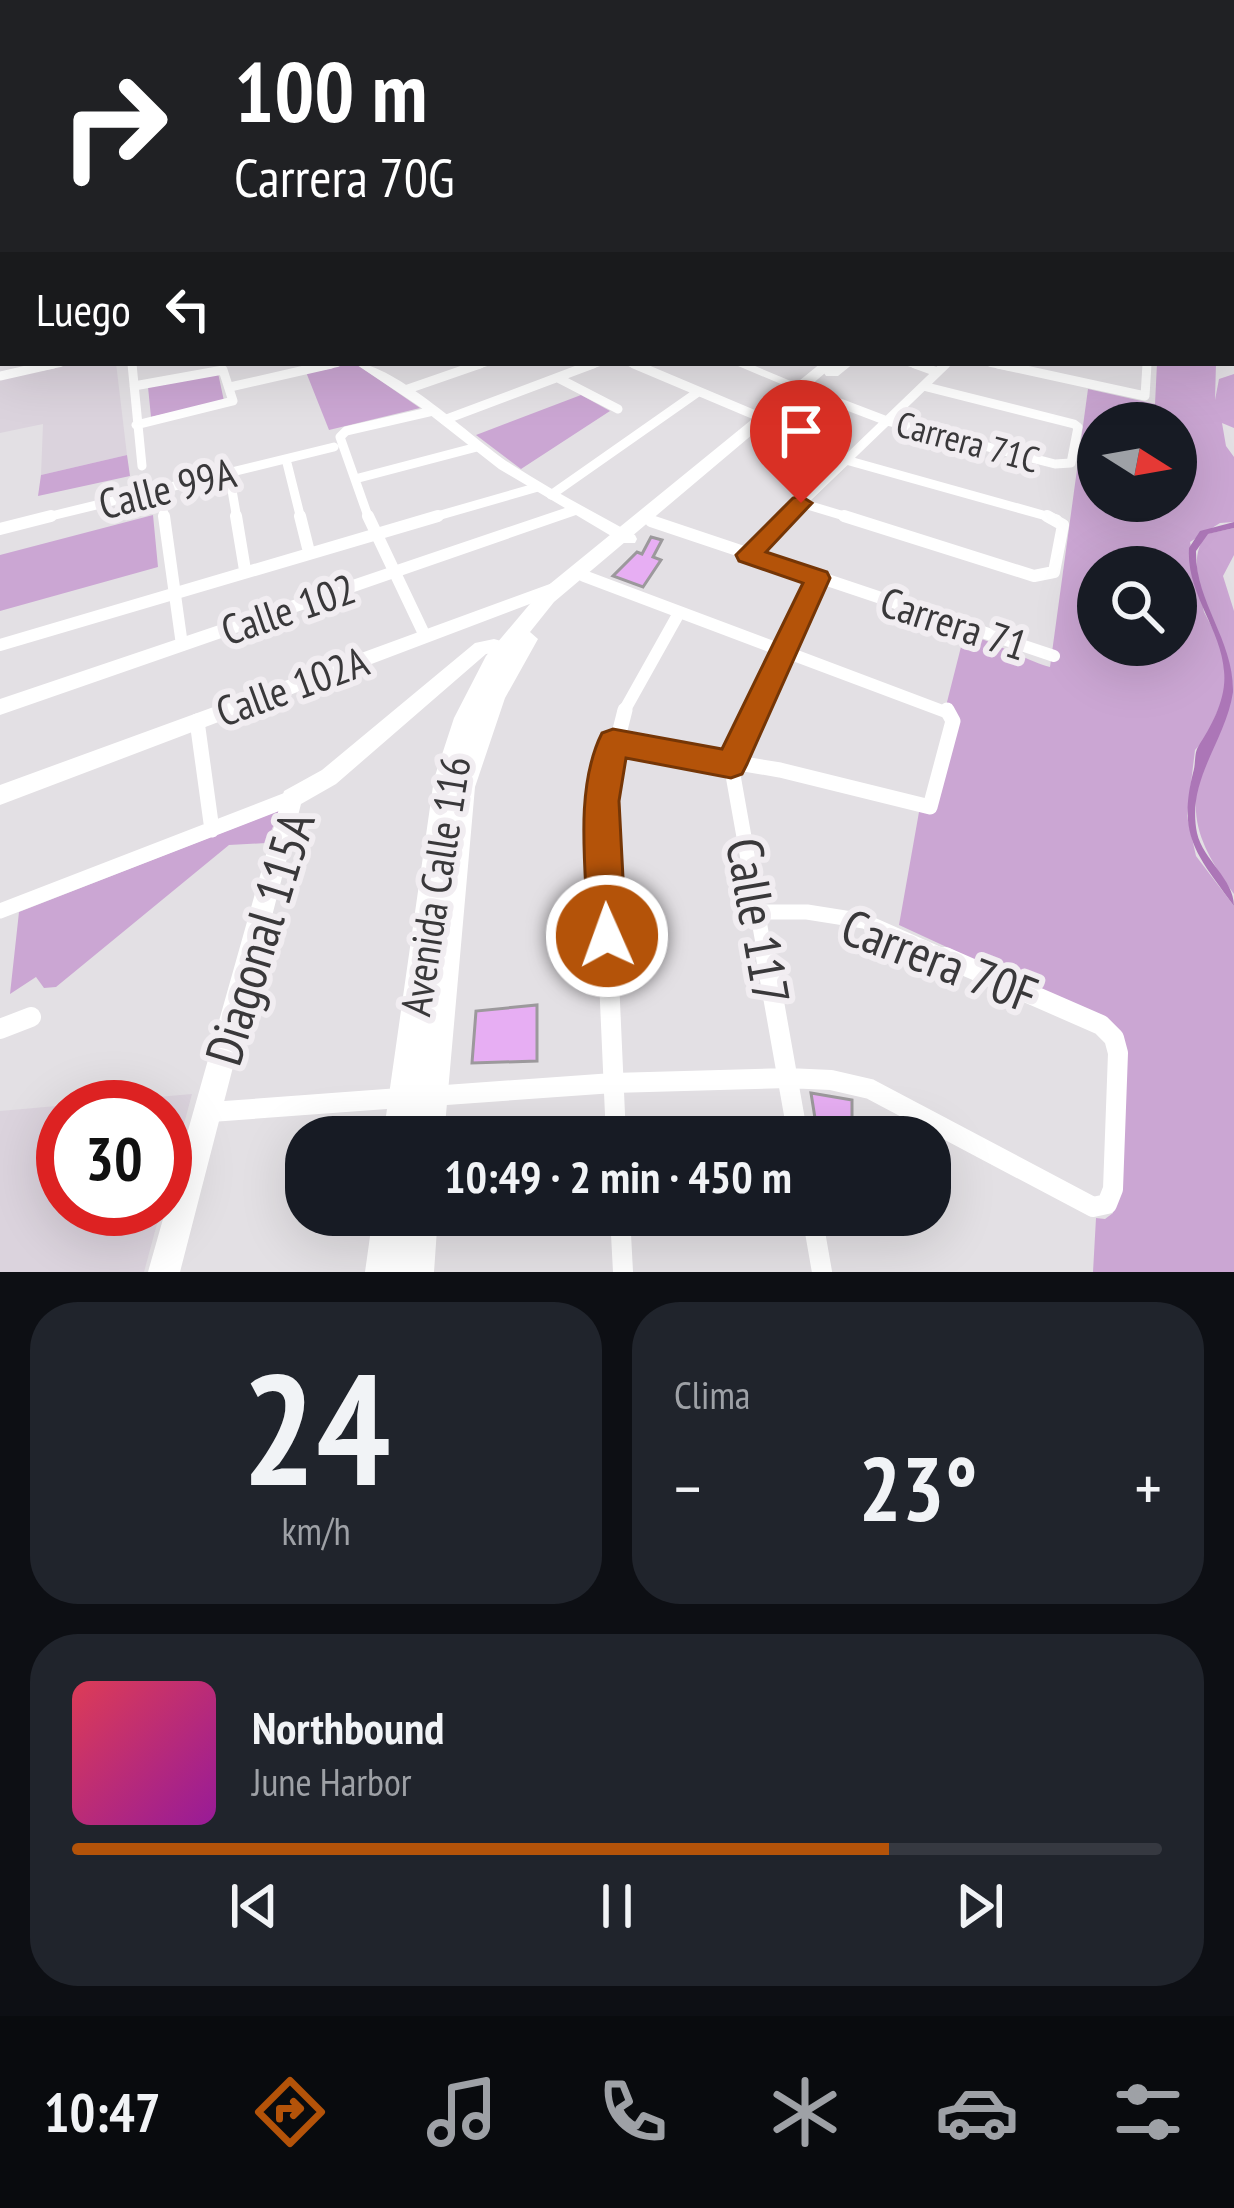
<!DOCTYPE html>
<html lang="es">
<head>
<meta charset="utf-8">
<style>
	body { margin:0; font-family:"PT Sans Narrow",sans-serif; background:#20242c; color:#f1f3f6; height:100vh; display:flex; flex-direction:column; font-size:45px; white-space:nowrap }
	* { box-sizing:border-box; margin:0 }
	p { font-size:39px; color:#9ea1a6 }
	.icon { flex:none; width:66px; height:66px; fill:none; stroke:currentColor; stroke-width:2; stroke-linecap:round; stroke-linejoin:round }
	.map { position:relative; height:1272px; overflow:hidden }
	.panel { display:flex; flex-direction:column; gap:30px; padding:30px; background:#0d0f14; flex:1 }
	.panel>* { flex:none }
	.top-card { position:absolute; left:0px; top:0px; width:1236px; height:366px; box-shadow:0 12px 48px #0002; background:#202124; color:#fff; overflow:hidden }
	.needle { width:78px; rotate:101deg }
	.tools { position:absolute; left:1077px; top:402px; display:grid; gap:24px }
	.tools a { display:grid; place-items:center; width:120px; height:120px; border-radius:50%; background:#171b24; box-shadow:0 12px 48px #0002; font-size:60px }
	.speed { position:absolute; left:36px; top:1080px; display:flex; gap:24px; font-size:60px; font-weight:700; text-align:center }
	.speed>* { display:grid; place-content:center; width:156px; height:156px; border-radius:50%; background:#171b24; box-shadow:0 12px 48px #0002; line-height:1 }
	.speed .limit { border:18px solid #d22; background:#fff; color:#111 }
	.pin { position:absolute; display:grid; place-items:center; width:102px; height:102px; color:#fff; margin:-123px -51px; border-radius:50% 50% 50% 0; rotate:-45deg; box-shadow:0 0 12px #0007 }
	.pin .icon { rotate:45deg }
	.me { position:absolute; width:132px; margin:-66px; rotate:358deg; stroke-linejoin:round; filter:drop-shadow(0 0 9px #0008) }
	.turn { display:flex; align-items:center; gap:42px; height:252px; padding:0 36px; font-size:54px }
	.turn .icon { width:156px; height:156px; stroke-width:2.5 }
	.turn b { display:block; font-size:84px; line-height:102px }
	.then { display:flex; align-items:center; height:114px; padding:0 36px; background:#0003; gap:24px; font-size:45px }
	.big { font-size:90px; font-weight:800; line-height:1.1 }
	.panel .widget { flex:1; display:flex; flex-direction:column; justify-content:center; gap:18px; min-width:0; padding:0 42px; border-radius:48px; background:#20242c }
	.panel .dial { align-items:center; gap:0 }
	.dial b { font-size:156px; line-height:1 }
	.song { display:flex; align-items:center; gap:36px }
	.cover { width:144px; height:144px; border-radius:18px; background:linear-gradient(135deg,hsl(350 70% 55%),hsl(300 70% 35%)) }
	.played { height:12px; border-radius:6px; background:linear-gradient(90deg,#b45309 75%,#363941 75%) }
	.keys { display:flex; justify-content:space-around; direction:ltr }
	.heat { display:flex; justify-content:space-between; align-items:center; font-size:66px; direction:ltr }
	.panel .tiles { flex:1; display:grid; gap:30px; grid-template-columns:1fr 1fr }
	.widget:last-child { grid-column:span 2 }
	.trip { position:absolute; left:285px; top:1116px; width:666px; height:120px; border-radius:48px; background:#171b24; box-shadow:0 12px 48px #0002; font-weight:800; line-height:120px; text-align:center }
	.tabs { display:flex; height:192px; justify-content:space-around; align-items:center; background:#090b0e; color:#9ea1a6 }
	.tabs .icon { width:84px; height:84px }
	.tabs .on { color:#b45309 }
	.tabs b { font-size:54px; color:#f1f3f6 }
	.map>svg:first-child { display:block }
	.built { fill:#dbd3dd }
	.green { fill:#cba6d3; fill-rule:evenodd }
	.water { fill:#ac76b7 }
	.building { fill:#e7aef3; stroke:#9c999c; stroke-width:3 }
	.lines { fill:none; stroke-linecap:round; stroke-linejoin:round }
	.street-far4 { stroke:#fff; stroke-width:8 }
	.street-far3 { stroke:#fff; stroke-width:9 }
	.street-far2 { stroke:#fff; stroke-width:12 }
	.street-far1 { stroke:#fff; stroke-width:15 }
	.street { stroke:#fff; stroke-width:20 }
	.secondary { fill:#fff; fill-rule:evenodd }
	.primary { fill:#fff; fill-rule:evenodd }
	.highway { fill:#fff; fill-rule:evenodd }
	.route { fill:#b45309; stroke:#753606; stroke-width:3 }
	.labels { text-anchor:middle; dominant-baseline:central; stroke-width:12; stroke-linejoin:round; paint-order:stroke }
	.far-street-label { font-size:36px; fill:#39383a; stroke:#f1edf1 }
	.street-label { font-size:42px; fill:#39383a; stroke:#f1edf1 }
	.near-street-label { font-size:51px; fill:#39383a; stroke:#f1edf1 }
</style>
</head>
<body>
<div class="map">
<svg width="1234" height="1272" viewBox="0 0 1234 1272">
	<rect width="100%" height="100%" fill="#e3e0e4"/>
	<!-- built -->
	<path class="built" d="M71,363H116L127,455L41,475L43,424L0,433V379Z
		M192,1094L165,1195V1107H63V1209H161L144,1272H0V1111Z"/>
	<!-- green -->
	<path class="green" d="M355,363L420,408L329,430L306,372Z
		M1157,363H1216L1215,400L1219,379L1234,374V428L1222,423L1226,446L1234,457V522L1220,523L1190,542L1204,612L1220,643L1225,672V694L1206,738L1195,750L1187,816L1196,856L1234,906V1272H1093L1096,1218L1105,1219L1113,1213L1121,1035L1111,1023L899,925L919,812L958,723L946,706L964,635C980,634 1024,660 1050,667L1088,389L1155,404ZM1098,423H1176V501H1098ZM1098,567H1176V645H1098Z
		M218,373L224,401L151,417L148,387Z
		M581,395L610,411L521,469L476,435Z
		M127,455L130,476L38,496L41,475Z
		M153,515L158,567L0,611V555Z
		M1234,528V555L1223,576L1234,611V894C1190,833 1184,803 1216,733C1223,717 1234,698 1232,681C1228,638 1175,571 1207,534Z
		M280,810L266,843L229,845L56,987L44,988L36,977L10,994L19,912Z"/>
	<!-- water -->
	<path class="water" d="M1234,522V528L1208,534L1196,551C1195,602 1234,640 1233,692C1226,741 1186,779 1197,833C1203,860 1234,879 1234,906C1198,856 1177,837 1193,773C1196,764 1194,754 1198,747C1212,725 1227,698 1224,671C1221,628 1186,593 1189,548L1200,531Z"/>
	<!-- building -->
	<path class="building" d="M651,537L662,540L653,557L661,560L643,587L613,576L637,552L642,554Z
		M537,1005V1061L472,1063L476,1011Z
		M811,1093L852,1100V1137H818Z"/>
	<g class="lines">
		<!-- street-far4 -->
		<path class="street-far4" d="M631,363L642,367
			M911,363L924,367
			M991,363L1012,367
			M40,367L60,363
			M317,367L337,363
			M471,367L484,363
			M585,367L597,363
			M942,367L947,363"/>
		<!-- street-far3 -->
		<path class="street-far3" d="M132,364L142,466
			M634,364L762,418
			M915,364L937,372
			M998,364L1145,396L1147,364
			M0,376L53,364
			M558,378L618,409
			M134,386L223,370L233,401L136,425
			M230,387L331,364
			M405,390L480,364
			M811,392L887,421L1055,464L1071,463L1078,427L1074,424L923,386
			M444,420L593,364
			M286,459L301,519
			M846,460L1057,519
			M229,473L237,519
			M355,479L477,447
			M161,489L164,519
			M551,495L698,392
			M801,503L854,519
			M39,519L334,447
			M369,519L340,437L346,431L433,411
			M427,519L538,487
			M785,519L946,364"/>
		<!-- street-far2 -->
		<path class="street-far2" d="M164,516L182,645
			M236,516L245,570
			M300,516L309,552
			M368,516L425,636
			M844,516L1034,576L1054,572L1063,525L1047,516
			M651,521L1054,656
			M0,529L51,516
			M748,555L788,516
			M584,576L948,713
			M0,645L438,516
			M623,713L679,613
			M755,713L818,578"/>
		<!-- street-far1 -->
		<path class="street-far1" d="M756,710L731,764L766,960
			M197,721L212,830
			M613,742L780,770L930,807L953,721L947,710
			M0,911L292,798
			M758,912H807L864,921L952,960
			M609,960L602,801L625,710"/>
		<!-- street -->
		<path class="street" d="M608,957L616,1137
			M766,957L798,1137
			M0,1029L31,1017
			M432,1096L613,1083L787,1078L831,1080L870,1089L1093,1207L1107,1204L1113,1189L1118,1053L1114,1038L1101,1025L945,957
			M211,1112L400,1098
			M620,1215L623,1272
			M812,1215L822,1272"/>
		<!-- secondary -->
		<path class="secondary" d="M3,196V202L0,203V197Z
			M0,293H3V299H0Z
			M354,363C395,363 474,440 511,464C551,490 594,512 635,535L637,539L635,543H623L576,515L0,715V699L565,508L499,469L420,407Z
			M731,363H748L817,392L807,395Z
			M558,581L564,583L566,587L564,591L0,805V785Z
			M494,639L522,647L525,652L522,657C510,661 499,652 486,654L336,784L301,804L180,1272H148L284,791L322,770L475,643Z"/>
		<!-- primary -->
		<path class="primary" d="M821,363H837L554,602L530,632L538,639L505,698L475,787L444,1137H383L434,779L454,718L486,656L540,592Z
			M373,1215H438L434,1272H365Z"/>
		<!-- highway -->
		<path class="highway" d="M1233,308H1234V316H1233Z
			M835,363H854L838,376H826L824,373Z"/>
	</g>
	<!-- sky -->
	<linearGradient id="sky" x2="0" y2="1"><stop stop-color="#909bd4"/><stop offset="0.46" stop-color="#f2f1f3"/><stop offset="1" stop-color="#f2f1f3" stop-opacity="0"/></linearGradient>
	<rect width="1234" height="331" fill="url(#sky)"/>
	<!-- route -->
	<path class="route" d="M801,496L812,503L766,552L827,572L830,578L747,764L742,774L731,778L626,758L619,801L626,936L620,949L607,955L594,949L588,936C587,873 573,791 602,733L613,729L722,749L803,583L739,561L736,555L793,498Z"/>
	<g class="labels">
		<!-- far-street labels -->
		<g class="far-street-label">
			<text transform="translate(968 441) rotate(15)">Carrera 71C</text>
		</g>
		<!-- street labels -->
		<g class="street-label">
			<text transform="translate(167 488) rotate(-14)">Calle 99A</text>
			<text transform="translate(288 609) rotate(-19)">Calle 102</text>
			<text transform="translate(954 623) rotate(18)">Carrera 71</text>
			<text transform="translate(292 686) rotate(-20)">Calle 102A</text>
			<text transform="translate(435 886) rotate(-81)">Avenida Calle 116</text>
		</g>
		<!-- near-street labels -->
		<g class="near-street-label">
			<text transform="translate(759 921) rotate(80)">Calle 117</text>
			<text transform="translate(259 938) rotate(-73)">Diagonal 115A</text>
			<text transform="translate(940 960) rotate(21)">Carrera 70F</text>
		</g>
	</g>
</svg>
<div class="tools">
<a><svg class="needle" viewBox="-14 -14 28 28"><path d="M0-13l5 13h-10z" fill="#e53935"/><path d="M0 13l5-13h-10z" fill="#9ea1a6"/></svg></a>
<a><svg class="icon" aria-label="search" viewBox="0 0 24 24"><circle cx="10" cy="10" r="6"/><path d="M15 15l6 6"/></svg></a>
</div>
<div class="speed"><div class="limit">30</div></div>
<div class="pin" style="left:801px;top:503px;background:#d93025"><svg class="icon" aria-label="arrive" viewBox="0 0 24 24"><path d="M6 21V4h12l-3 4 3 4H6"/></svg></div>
<svg class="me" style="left:607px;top:936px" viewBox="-20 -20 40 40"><circle r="17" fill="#b45309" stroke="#fff" stroke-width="3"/><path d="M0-11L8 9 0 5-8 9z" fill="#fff"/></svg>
<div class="trip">10:49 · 2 min · 450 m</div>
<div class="top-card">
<div class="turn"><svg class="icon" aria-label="right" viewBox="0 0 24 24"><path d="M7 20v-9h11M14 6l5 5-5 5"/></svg><div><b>100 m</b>Carrera 70G</div></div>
<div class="then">Luego<svg class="icon" aria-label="left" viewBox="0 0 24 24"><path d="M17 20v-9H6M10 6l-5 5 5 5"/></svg></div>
</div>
</div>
<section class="panel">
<div class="tiles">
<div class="widget dial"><b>24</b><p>km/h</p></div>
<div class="widget"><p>Clima</p>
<div class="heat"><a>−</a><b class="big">23°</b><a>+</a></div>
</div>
<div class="widget">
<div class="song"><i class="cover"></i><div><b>Northbound</b><p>June Harbor</p></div></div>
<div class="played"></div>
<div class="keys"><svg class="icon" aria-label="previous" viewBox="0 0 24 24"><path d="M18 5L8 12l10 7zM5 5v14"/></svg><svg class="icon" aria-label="pause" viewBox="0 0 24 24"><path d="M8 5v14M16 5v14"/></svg><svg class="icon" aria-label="next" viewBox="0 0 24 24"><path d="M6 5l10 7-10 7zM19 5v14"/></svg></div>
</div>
</div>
</section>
<nav class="tabs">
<b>10:47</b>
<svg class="icon on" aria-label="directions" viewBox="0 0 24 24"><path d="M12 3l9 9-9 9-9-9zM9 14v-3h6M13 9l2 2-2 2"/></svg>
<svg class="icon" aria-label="music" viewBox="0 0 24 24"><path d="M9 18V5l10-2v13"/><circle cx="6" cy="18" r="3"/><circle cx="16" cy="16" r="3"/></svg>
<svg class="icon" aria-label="phone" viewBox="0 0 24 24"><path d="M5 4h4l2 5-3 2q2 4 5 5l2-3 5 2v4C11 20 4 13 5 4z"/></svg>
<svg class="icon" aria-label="climate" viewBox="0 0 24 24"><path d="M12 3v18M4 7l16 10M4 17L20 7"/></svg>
<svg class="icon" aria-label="car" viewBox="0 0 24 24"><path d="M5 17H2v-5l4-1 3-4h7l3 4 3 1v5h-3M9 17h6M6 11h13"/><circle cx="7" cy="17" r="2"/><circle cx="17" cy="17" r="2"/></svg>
<svg class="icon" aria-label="filters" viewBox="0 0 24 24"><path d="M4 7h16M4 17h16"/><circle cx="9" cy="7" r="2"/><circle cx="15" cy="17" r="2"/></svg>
</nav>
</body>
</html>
